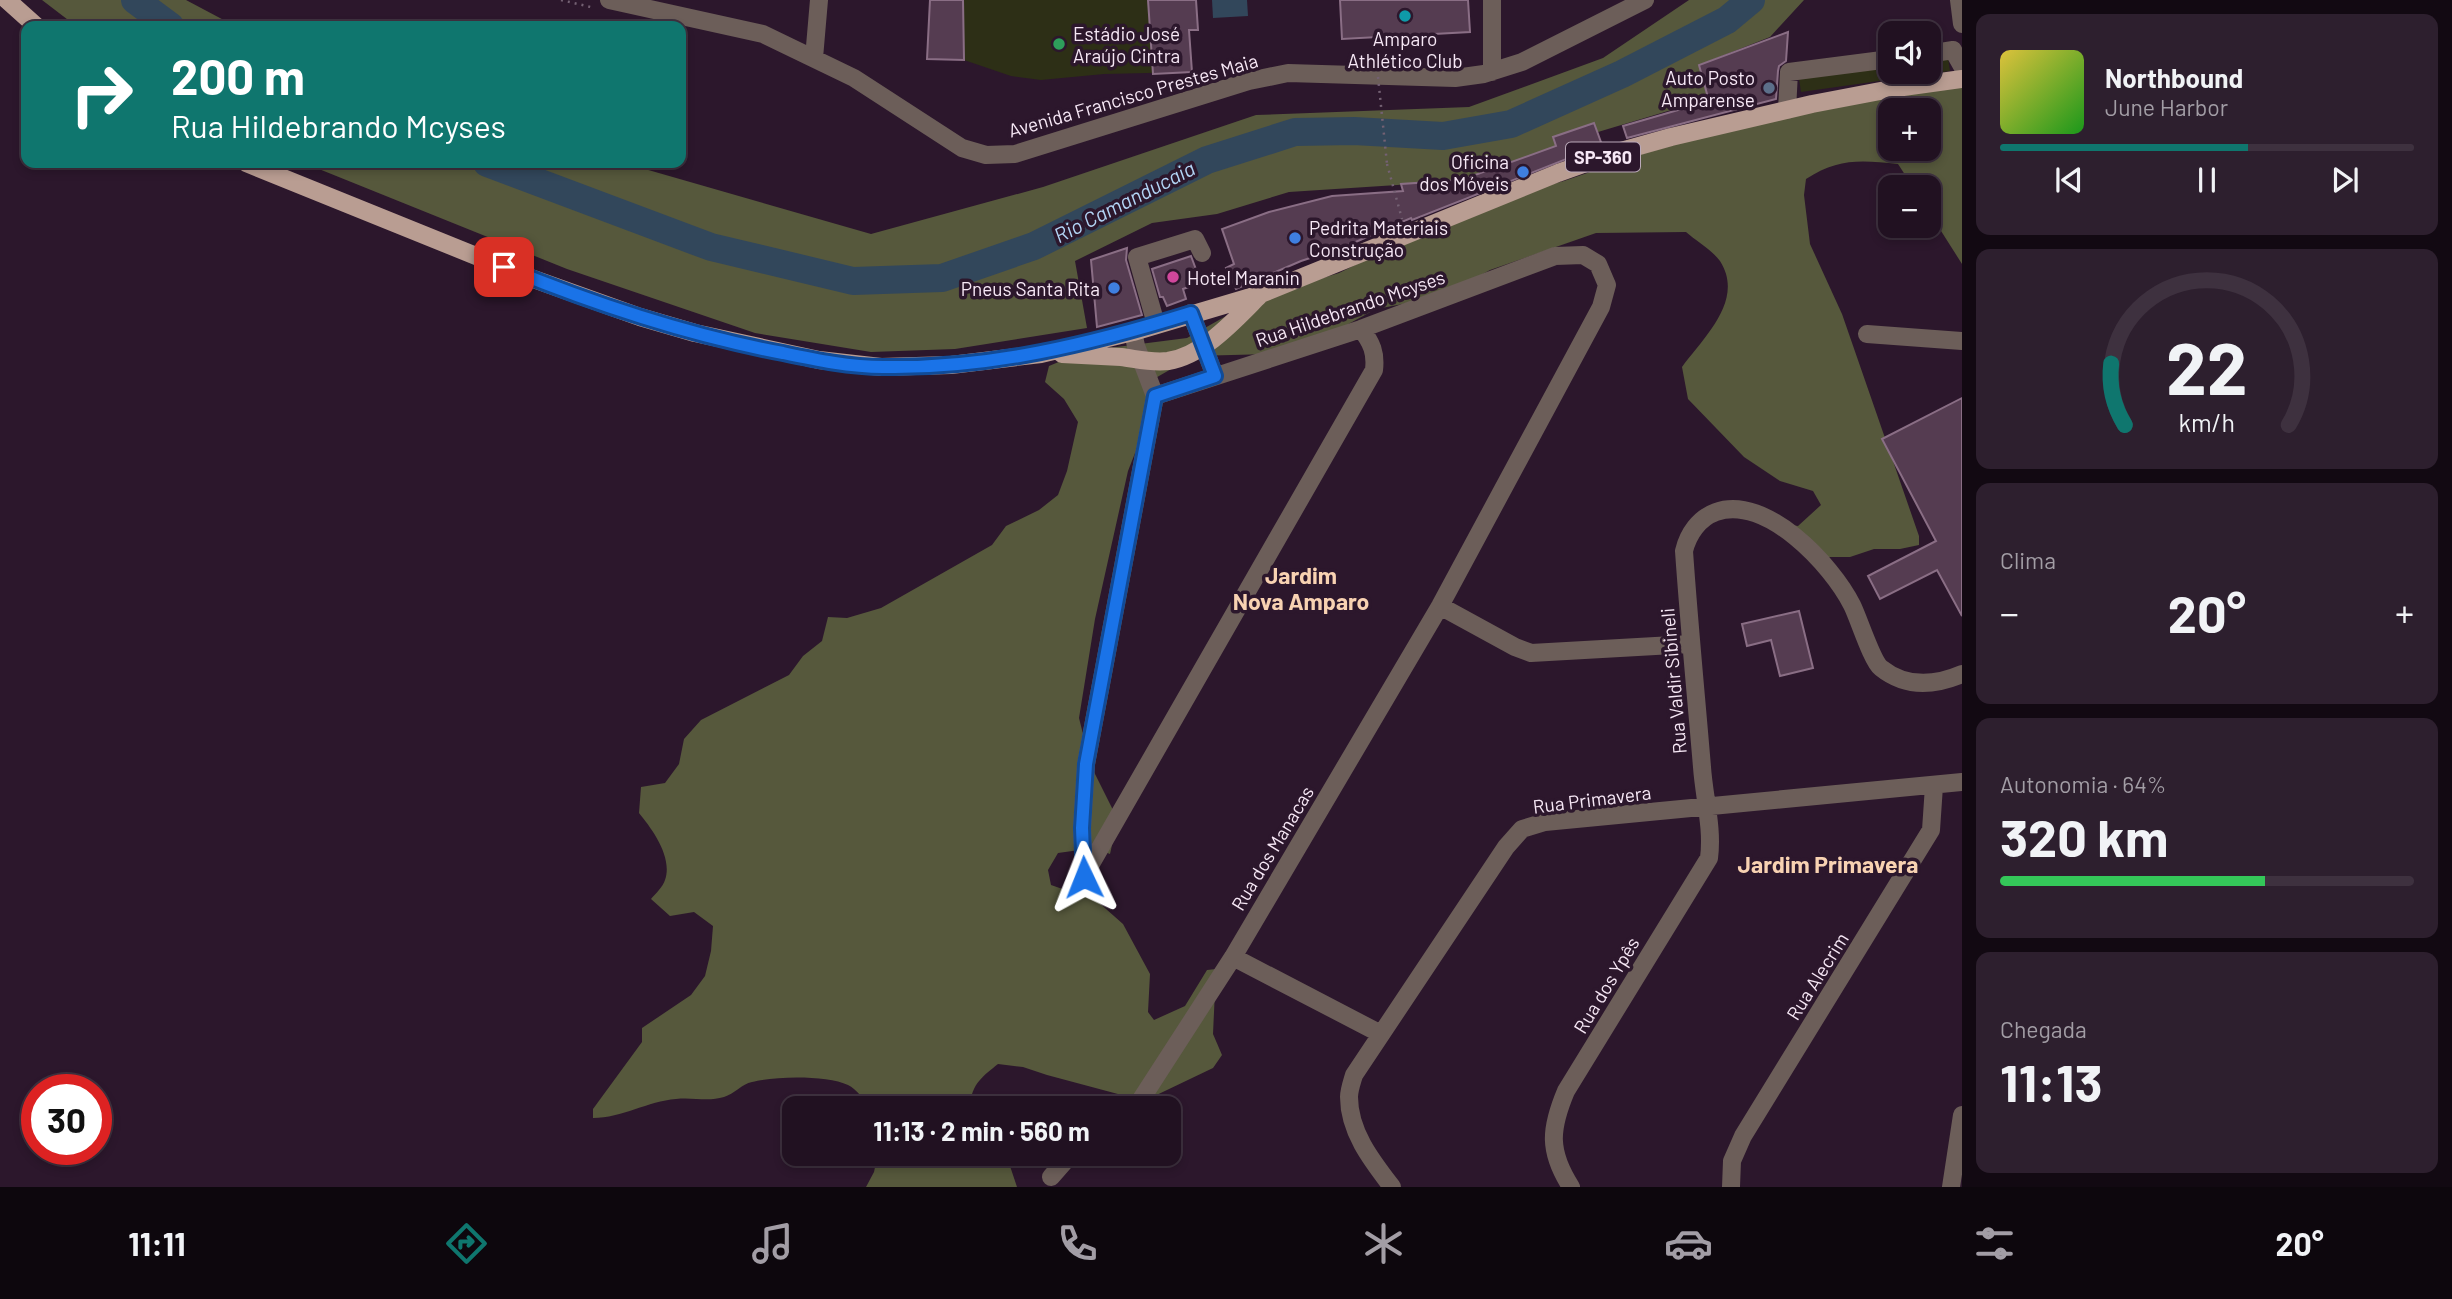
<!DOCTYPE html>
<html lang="pt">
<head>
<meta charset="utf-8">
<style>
	body { margin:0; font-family:Barlow,sans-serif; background:#2d1f2e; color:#f1f3f6; height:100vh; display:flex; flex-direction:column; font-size:26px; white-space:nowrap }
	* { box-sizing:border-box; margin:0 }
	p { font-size:23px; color:#a29da5 }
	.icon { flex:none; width:38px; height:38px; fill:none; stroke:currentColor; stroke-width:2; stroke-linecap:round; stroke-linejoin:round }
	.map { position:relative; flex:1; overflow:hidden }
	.panel { display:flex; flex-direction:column; gap:14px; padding:14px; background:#120912; width:490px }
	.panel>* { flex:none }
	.guide { position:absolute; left:21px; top:21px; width:665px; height:147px; border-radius:14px; box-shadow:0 4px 10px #0003,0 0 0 2px #3e313f; background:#0f766e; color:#fff; overflow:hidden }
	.fabs { position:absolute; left:1878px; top:21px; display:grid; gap:14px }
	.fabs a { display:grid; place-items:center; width:63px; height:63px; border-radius:14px; background:#211121; box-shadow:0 4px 10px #0003,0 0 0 2px #3e313f; font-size:35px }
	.speed { position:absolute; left:21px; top:1074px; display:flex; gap:14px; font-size:35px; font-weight:700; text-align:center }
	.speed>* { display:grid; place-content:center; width:91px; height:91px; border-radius:50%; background:#211121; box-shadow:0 4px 10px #0003,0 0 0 2px #3e313f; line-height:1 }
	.speed .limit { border:10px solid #d22; background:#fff; color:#111 }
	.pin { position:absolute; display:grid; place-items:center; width:60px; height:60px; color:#fff; margin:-30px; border-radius:14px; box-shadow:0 4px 10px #0006 }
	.me { position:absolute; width:77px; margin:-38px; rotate:358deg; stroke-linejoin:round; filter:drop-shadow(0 0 5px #0008) }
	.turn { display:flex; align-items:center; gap:24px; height:147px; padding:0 35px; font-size:32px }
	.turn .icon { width:91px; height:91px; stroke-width:2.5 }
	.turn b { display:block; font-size:49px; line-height:60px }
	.big { font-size:52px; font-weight:700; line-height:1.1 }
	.panel .widget { flex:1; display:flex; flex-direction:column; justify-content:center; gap:10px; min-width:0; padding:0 24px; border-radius:14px; background:#2d1f2e }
	.panel .dial { align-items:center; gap:0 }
	.dial svg { height:182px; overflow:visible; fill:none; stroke:#3e313f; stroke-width:7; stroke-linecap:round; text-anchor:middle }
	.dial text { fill:#f1f3f6; stroke:none }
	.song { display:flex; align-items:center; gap:21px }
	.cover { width:84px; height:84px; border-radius:10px; background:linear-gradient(135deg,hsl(50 70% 55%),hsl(120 70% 35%)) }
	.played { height:7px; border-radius:4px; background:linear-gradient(90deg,#0f766e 60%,#3e313f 60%) }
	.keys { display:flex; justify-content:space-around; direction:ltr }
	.heat { display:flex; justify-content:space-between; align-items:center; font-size:38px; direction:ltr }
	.charge { height:10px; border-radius:5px; background:linear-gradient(90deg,#34c759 64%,#3e313f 0) }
	.trip { position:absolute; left:782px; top:1096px; width:399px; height:70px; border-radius:14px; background:#211121; box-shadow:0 4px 10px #0003,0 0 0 2px #3e313f; font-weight:700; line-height:70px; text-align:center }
	.tabs { display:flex; height:112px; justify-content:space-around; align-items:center; background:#0d070d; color:#a29da5 }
	.tabs .icon { width:49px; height:49px }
	.tabs .current { color:#0f766e }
	.tabs b { font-size:32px; color:#f1f3f6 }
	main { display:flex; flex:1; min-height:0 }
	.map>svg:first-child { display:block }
	.green { fill:#2d2f16 }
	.forest { fill:#56583c; fill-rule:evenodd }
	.water { fill:#32475b }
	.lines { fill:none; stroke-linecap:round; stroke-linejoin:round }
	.river { stroke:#32475b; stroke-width:28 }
	.building { fill:#553c51; stroke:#8a6e85; stroke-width:2 }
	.path { stroke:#746173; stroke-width:2.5; stroke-dasharray:2 5; stroke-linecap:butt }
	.minor { stroke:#6c5e59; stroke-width:18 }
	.major { stroke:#b99d92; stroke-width:18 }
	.path-bridge { stroke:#746173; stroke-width:2.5; stroke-dasharray:2 5; stroke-linecap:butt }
	.route-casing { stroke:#114b97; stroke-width:18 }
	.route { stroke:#1a73e8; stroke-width:12 }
	.culture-dot { fill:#0f9aa8; stroke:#2c172c; stroke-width:2.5 }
	.leisure-dot { fill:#2e9e5b; stroke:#2c172c; stroke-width:2.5 }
	.service-dot { fill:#5c6f8a; stroke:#2c172c; stroke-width:2.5 }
	.shop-dot { fill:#3f7fe0; stroke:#2c172c; stroke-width:2.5 }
	.hotel-dot { fill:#d1479c; stroke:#2c172c; stroke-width:2.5 }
	.labels { text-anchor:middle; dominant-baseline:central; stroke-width:7; stroke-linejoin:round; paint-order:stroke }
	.shield { fill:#2c172c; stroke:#baa9b9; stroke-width:2 }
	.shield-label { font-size:18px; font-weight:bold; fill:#f7e8f6 }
	.poi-label { font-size:19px; fill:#f7e8f6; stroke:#2c172c; text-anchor:start }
	.street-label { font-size:19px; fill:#f7e8f6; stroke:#2c172c }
	.water-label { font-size:21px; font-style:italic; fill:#b3d5f6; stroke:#2c172c }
	.quarter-label { font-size:23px; font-weight:bold; fill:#f8d2b2; stroke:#2c172c }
</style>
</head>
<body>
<main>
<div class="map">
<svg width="1962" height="1187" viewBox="0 0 1962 1187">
	<rect width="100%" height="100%" fill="#2c172c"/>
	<!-- green -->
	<path class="green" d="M930,0H1196L1198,30L1189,31L1192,72L1104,74L1041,80L1011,76L964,60L927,59Z
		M1948,58L1950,71L1801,92L1799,79L1890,66V72H1928L1929,61Z"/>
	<!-- forest -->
	<path class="forest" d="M42,0H186L235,26H76Z
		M1689,0H1804L1770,37L1699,65L1708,99L1578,138L1459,181L1289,192L1217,214L1152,223L1075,261L1087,328L955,349L871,352L755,333L567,269L304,163H624L871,234L1043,187L1256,115L1469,107L1603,58Z
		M1962,82V264L1929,212L1928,187H1913L1898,164C1861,160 1838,158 1806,179L1804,195L1810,244L1842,314L1919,536V545L1900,549H1874L1850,557H1824L1791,525L1798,526L1821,505L1813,491L1780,481L1744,457L1688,399L1682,367C1704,337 1745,300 1720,261C1712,250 1696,241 1686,232L1596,233L1490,270L1456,289L1403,304L1376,309L1341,328L1270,354L1194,356L1152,380L1145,404L1146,437L1137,448L1128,471L1095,619L1079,718L1091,766L1113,810L1114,836L1110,854L1094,848L1058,853L1048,870L1051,885L1097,901L1123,924L1150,974L1148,1012L1154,1020L1185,1006L1207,970L1216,969L1213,1034L1222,1055L1213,1068L1144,1101L1047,1075L1023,1067L998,1064C983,1076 969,1086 971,1108H871C866,1101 856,1089 848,1085C827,1075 774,1076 752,1082C742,1084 734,1094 724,1097C708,1102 693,1097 676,1099C648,1101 622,1118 593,1118V1109L642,1042V1028L691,995L705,976L711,951L713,926L694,912L670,916L651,899C655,894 663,887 665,880C673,857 652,829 639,813L641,787L665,783L679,764L684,739L701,720L789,675L803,656L822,641L828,617L847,618L881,608L992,545L1006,526L1039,510L1058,495L1067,471L1078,422L1064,399L1045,382L1049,366L1085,351L1187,338L1258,298L1339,273L1479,204L1564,181L1645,153L1773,117ZM1890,110H1928V149H1890Z
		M878,1153H995L1008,1160L1017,1187H866L874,1172Z"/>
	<!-- water -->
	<path class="water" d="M1212,0H1247L1248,16L1213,18Z"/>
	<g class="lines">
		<!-- river -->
		<path class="river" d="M135,0L170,26
			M487,163L711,247L853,281L942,278L1034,246L1207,160L1295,132L1354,131L1443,136L1511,124L1622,74L1727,20L1751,0"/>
	</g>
	<!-- building -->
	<path class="building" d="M930,0H963L964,60L927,59Z
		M1148,0H1196L1198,30H1189L1192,72L1153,74Z
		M1340,0H1468L1470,32L1342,39Z
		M1788,32L1786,61L1779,66L1778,71L1776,99L1627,138L1623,126L1709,101L1699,65Z
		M1594,123L1602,145L1412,220L1411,218L1344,247L1301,261L1236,289L1226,268L1234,264L1222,229L1269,212L1332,196L1403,191L1401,184L1461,180L1556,146L1553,137Z
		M1127,248L1126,260L1142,315L1097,327L1091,260Z
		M1191,256L1201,283L1183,289L1186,299L1167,306L1163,297H1160L1152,269Z
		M1962,398V616L1937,570L1880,599L1868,576L1936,541L1882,439Z
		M1799,611L1813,668L1780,676L1771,640L1747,646L1742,624Z"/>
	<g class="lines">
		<!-- path -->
		<path class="path" d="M561,0L595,8
			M1387,164L1402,219"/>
		<!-- minor -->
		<path class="minor" d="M609,0L763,34L854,78L962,148L986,155L1015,154L1249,81L1288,73L1455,78L1484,74L1522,62L1645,0
			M1492,0V72
			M1959,0L1962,24
			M1928,54L1953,50L1962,66
			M814,58L819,0
			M1787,110L1789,72L1890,59
			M1191,313L1215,376
			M1156,324L1137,257L1195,239L1202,253
			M1867,334L1962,341
			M1440,606L1515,647L1531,653L1691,644
			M1084,876L1374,370C1376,353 1372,343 1361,329
			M1084,876L1082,828L1086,764L1155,396L1136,346L1133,332
			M1233,957L1381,1034
			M1134,1108L1140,1101L1233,957L1440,606L1601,307L1607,285L1598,264L1583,255L1555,256L1361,329L1155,396
			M1051,1177L1072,1153
			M1392,1187C1372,1161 1349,1132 1349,1097C1349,1090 1352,1082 1354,1075L1506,847L1522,829L1545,822L1962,782
			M1571,1187C1548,1151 1550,1129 1566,1091L1709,858C1713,828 1704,797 1702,767C1696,695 1689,623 1684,551C1688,534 1699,518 1716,512C1766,494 1832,565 1852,605C1859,619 1872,661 1881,668C1906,688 1934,686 1962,674
			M1731,1187L1732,1161L1743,1136L1931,830L1934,786
			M1951,1187L1962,1115"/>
		<!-- major -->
		<path class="major" d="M7,0L36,26
			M246,163L528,277L640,317L695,333L819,360L881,367L951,365L1041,354L1133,332L1261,294L1558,173L1614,153L1671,137L1812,104L1896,88L1962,79
			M1062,354C1081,355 1101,356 1121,357C1137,359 1151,363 1168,361C1204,355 1235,320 1259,296"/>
		<!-- path-bridge -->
		<path class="path-bridge" d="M1378,77L1387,164"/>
	</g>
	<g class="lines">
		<defs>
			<path id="route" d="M504,267C594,304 687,335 783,353C816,360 850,367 883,367C989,369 1091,344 1191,313L1215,376L1155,396L1086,764L1082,828L1084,877"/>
		</defs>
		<!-- route casing -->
		<use href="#route" class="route-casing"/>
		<!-- route -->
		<use href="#route" class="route"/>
	</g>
	<!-- markers -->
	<circle class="culture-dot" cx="1405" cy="16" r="7"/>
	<circle class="leisure-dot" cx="1059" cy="44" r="7"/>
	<circle class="service-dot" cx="1769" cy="88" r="7"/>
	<g class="shop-dot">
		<circle cx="1523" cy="172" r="7"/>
		<circle cx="1295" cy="238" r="7"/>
		<circle cx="1114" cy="288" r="7"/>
	</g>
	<circle class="hotel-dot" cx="1173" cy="277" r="7"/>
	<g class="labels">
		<!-- shield labels -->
		<rect class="shield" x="1566" y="142.5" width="74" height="29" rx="5"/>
		<g class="shield-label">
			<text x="1603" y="157">SP-360</text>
		</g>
		<!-- poi labels -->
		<g class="poi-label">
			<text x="1073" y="33">Estádio José<tspan x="1073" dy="22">Araújo Cintra</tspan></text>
			<text x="1405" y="38" text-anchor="middle">Amparo<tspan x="1405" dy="22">Athlético Club</tspan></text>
			<text x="1755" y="77" text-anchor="end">Auto Posto<tspan x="1755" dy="22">Amparense</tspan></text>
			<text x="1509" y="161" text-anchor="end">Oficina<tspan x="1509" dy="22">dos Móveis</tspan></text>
			<text x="1309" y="227">Pedrita Materiais<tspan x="1309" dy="22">Construção</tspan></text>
			<text x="1187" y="277">Hotel Maranin</text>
			<text x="1100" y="288" text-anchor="end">Pneus Santa Rita</text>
		</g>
		<!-- street labels -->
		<g class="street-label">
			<text transform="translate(1133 95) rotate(-16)">Avenida Francisco Prestes Maia</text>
			<text transform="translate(1350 308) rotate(-19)">Rua Hildebrando Mcyses</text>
			<text transform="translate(1673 681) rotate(-95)">Rua Valdir Sibineli</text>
			<text transform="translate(1592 799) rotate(-7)">Rua Primavera</text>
			<text transform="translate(1272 848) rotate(-59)">Rua dos Manacas</text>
			<text transform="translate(1817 976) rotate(-58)">Rua Alecrim</text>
			<text transform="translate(1606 985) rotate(-59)">Rua dos Ypês</text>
		</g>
		<!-- water labels -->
		<g class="water-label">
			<text transform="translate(1124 201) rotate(-27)">Rio Camanducaia</text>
		</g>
		<!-- quarter labels -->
		<g class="quarter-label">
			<text x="1301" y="575">Jardim<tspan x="1301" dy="26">Nova Amparo</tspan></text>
			<text x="1828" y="864">Jardim Primavera</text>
		</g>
	</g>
</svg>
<div class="fabs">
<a><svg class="icon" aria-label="sound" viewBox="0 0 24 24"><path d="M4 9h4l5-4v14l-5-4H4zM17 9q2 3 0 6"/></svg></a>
<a>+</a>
<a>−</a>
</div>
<div class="speed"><div class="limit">30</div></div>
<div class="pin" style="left:504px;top:267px;background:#d93025"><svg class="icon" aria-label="arrive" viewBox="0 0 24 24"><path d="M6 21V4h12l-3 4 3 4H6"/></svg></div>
<svg class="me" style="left:1084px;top:877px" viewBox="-20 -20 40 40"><path d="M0-17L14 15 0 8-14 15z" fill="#1a73e8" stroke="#fff" stroke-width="4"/></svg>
<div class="trip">11:13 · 2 min · 560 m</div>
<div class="guide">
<div class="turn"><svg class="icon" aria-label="right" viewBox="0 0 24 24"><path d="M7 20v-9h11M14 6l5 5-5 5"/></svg><div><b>200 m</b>Rua Hildebrando Mcyses</div></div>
</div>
</div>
<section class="panel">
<div class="widget">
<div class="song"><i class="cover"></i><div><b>Northbound</b><p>June Harbor</p></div></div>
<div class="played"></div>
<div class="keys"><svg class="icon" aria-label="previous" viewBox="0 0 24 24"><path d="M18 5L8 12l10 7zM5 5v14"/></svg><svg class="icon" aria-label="pause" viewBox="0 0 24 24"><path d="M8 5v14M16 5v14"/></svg><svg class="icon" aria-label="next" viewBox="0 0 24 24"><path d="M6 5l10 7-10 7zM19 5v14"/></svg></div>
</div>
<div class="widget dial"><svg viewBox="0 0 100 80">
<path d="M14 69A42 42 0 1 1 86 69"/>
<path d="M14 69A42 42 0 0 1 8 42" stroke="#0f766e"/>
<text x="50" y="56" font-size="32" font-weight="700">22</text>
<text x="50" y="72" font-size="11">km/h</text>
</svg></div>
<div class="widget"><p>Clima</p>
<div class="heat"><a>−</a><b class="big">20°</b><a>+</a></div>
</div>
<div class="widget"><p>Autonomia · 64%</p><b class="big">320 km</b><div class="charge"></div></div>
<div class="widget"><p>Chegada</p><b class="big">11:13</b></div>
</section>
</main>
<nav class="tabs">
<b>11:11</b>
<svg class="icon current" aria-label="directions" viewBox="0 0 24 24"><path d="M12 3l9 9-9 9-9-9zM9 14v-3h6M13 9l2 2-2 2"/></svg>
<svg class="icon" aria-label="music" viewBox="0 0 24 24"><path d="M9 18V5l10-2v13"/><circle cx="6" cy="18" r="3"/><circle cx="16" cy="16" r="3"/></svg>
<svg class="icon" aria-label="phone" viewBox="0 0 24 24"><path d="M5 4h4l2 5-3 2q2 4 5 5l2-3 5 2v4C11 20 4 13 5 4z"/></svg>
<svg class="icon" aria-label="climate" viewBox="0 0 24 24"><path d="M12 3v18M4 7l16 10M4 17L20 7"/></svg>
<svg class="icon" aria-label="car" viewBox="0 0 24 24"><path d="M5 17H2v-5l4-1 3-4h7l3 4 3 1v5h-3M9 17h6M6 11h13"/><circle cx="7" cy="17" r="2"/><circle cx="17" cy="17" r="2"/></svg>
<svg class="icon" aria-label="filters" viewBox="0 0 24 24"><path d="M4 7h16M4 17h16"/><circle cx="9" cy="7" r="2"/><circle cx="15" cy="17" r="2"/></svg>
<b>20°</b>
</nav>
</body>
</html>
